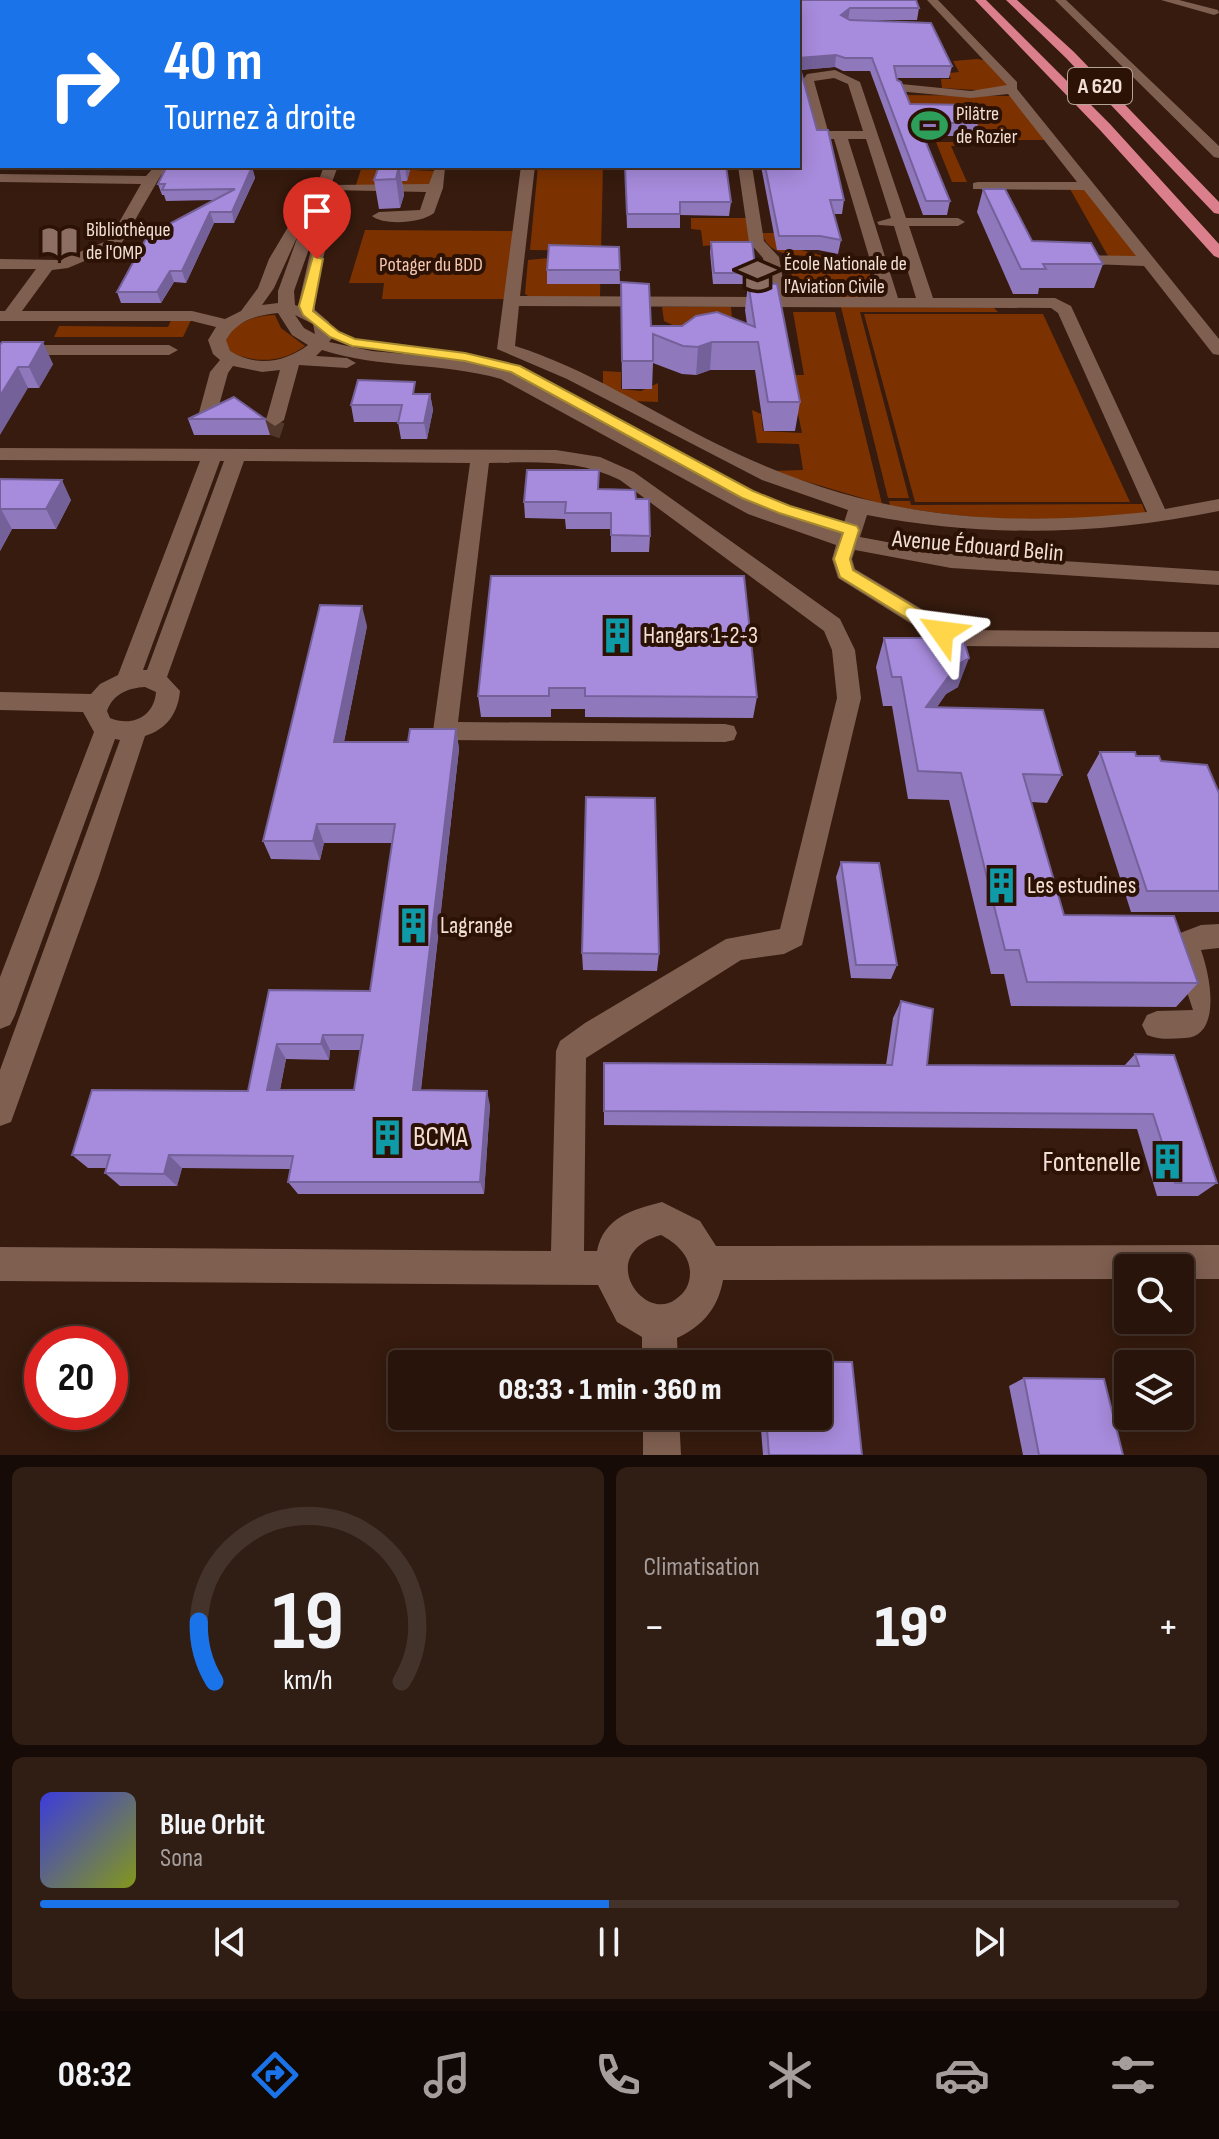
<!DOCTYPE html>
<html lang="fr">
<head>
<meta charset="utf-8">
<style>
	body { margin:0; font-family:"Sofia Sans Condensed",sans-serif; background:#301d13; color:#f1f3f6; height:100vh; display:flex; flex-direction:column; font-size:30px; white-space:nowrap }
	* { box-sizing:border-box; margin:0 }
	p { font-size:26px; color:#a59e9c }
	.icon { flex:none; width:44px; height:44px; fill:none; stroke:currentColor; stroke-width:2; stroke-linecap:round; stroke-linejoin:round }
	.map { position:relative; height:1455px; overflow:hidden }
	.side { display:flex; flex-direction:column; gap:12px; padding:12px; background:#160b06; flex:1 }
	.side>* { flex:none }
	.hud { position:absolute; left:0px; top:0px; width:800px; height:168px; box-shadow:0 4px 20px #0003,0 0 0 2px #44332b; background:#1a73e8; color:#fff; overflow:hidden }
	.controls { position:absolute; left:1114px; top:1254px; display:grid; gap:16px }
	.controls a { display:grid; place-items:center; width:80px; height:80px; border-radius:8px; background:#28140a; box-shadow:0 4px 20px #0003,0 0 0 2px #44332b; font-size:40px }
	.speed { position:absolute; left:24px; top:1326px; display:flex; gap:16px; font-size:40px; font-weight:700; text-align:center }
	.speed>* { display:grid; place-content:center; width:104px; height:104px; border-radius:50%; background:#28140a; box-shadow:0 4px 20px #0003,0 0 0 2px #44332b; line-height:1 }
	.speed .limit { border:12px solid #d22; background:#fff; color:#111 }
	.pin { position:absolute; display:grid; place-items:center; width:68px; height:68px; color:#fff; margin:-82px -34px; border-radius:50% 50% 50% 0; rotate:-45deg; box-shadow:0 0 8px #0007 }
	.pin .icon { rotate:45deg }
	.me { position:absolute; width:88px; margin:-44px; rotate:301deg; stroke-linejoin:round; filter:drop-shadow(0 0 6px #0008) }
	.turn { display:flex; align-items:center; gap:28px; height:168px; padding:0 32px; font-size:36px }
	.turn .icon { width:104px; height:104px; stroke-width:2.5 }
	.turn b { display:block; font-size:56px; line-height:68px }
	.big { font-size:60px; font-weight:800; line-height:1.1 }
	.side .tile { flex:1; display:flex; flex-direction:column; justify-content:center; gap:12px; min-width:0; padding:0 28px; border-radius:12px; background:#301d13 }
	.side .dial { align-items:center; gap:0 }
	.dial svg { height:208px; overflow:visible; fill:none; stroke:#44332b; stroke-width:7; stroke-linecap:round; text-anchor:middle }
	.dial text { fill:#f1f3f6; stroke:none }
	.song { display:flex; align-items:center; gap:24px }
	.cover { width:96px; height:96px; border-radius:12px; background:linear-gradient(135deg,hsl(240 70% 55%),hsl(70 70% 35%)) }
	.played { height:8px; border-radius:4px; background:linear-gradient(90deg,#1a73e8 50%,#44332b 50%) }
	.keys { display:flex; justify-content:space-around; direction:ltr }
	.heat { display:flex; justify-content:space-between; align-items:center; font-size:44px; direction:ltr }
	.side .tiles { flex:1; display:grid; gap:12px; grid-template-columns:1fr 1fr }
	.tile:last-child { grid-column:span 2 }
	.trip { position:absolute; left:388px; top:1350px; width:444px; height:80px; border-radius:8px; background:#28140a; box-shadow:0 4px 20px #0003,0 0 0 2px #44332b; font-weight:800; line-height:80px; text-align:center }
	.menu { display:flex; height:128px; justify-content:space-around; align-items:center; background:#100804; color:#a59e9c }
	.menu .icon { width:56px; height:56px }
	.menu .active { color:#1a73e8 }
	.menu b { font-size:36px; color:#f1f3f6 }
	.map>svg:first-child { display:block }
	.green { fill:#7c3200 }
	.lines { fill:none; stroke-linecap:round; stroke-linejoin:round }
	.minor-tunnel { stroke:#52382c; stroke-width:20; stroke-dasharray:20 10; stroke-linecap:butt }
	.minor { fill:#7f5f50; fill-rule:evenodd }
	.highway { fill:#db7f8d; fill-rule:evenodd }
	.wall { fill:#9078bd; fill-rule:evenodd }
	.shaded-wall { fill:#75619a }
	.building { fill:#a78bdc; stroke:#75619a; stroke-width:2; fill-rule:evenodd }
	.route { fill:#ffd54a; stroke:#a68a30; stroke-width:2 }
	.labels { text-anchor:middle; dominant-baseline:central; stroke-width:8; stroke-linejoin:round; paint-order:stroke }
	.far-poi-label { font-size:20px; fill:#f2dfd6; stroke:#2c1205; text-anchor:start }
	.far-park-label { font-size:20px; fill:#f6c8b3; stroke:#2c1205 }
	.shield { fill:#2c1205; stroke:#b7a297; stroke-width:2 }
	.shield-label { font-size:22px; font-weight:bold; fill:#f2dfd6 }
	.street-label { font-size:24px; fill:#f2dfd6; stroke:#2c1205 }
	.poi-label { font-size:24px; fill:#f2dfd6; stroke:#2c1205; text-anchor:start }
	.near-poi-label { font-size:28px; fill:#f2dfd6; stroke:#2c1205; text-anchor:start }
</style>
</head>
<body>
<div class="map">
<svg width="1219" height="1455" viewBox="0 0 1219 1455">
	<rect width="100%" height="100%" fill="#361b0e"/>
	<!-- green -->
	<path class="green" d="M977,59L984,60L1009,85L993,91L942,88L941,79H951L949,73L959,72L953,61Z
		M899,95L1013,96L1048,140H1003L998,133L1000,140H977L966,117H908Z
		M936,142H962L964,145L951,146L967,182H952Z
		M362,166C387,166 411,171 437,171L433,183L427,186L356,185Z
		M538,166H603L601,251L530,250Z
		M1070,189H1086L1139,257L1108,256Z
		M691,218H747L751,242L703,246L701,230L691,229Z
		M365,230L513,231L505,299H382L384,283H349Z
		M762,233H774L801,250L868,268L877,297H836L824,266L829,287H821L823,296H795L790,267H817L810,266L808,256C789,255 768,254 762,233Z
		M601,253L600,297H530L525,294L528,260Z
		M662,307H731L732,319L683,330L664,321Z
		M841,307L994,308L998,312H860L909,498H888Z
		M793,312H835L882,504L771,471L803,470L799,444L757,443L752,410L761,414L763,431L802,433L790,375H804Z
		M864,314H1043L1130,502H915Z
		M275,315L281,328L305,346C282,363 254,364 228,351L225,337C238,322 255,315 275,315Z
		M173,316H193L183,337H54L59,326L168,327Z
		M603,371L621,372V389L641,391L658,383V402L632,401L603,385Z
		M889,501H910L911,505L1142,504L1146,514C1062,528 973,519 890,506Z"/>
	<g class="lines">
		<!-- minor-tunnel -->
		<path class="minor-tunnel" d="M270,435L275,420"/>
		<!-- minor -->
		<path class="minor" d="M379,0H389L390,2H378Z
			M401,0H415L417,2H402Z
			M496,0H506L507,2H495Z
			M596,0H606L607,2H595Z
			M927,0H938L1017,82V89L1219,339V355L1213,354L1144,266L1064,263V257L1070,255L1136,256L1084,190L973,189V183L978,182H1077L1008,94L971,98L897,91V85L901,84L971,91L1007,85Z
			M1055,0H1066L1219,146V158L1214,157Z
			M1161,0H1179L1218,10L1219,13L1214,15Z
			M0,16H2V22H0Z
			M835,70L860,82L906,218H958L965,222L958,226H909L933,298H1055L1071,306L1165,509L1219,499V511C1101,535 985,538 867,515L860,537L951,554L1219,571V585L951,568L855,550L852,559L855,569L950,626L961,630L1219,632V648L961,646L934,638L838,578L832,559L836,545L748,514L501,379C442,362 381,369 322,350L316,356L347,358L356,363L347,368L299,365L284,420L275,426L266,420L280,370L262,372L233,366L228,373L215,420L206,426L197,420L210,372L220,360L213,354L208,340L216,327L192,321H0V311H5L36,269H0V259L60,260L109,240L141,184L0,182V174L146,176L155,166H172L161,175L120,246L68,268L52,270L22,311H192L225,319L241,311L258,288L269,259L294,217L305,218L324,166H338L331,185L429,184L435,168H445L443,188L434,213C422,223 384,226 372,216L379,212L420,210L426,192L329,190L321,215H331L333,218L313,299L315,310L329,322L333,337L329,342L372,351L462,359L513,371L762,504L841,532L848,510L762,480L567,379L497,349L521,166H535L520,296L770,297L763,258L749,242L738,166H752L764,241L779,257L786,297H881L834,139H822L815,135L802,81L807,74ZM834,78L848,84L863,131H828L814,81ZM848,139H866L891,218L877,222L879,225L894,226L916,298H898ZM315,232L298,306L295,305L294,291ZM299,233L278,291V303L262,305L274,288ZM519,306L1051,308L1058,313L1147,512C986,529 862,516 717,444C650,411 586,368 515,346ZM278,313L292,335L308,345C284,363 256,367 230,351L226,340C237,320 257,315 278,313ZM295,315L313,324L315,334L304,328Z
			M0,345H169L178,350L169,355H0Z
			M0,448L556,450L600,457L634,472L840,619L855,650L861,698L802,945L784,954L741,960L586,1058L584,1251H597C604,1217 632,1210 662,1202L700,1221L716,1246L1219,1245V1279H1180V1268H1128V1279L723,1280C718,1308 703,1326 677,1338L678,1364H642V1337L617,1322L598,1285L0,1281V1247L551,1251L556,1051L560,1041L585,1023L726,939L780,929L837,698L832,650L824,631L620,480C578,459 535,462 489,463L458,722L725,724L734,726L737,733L734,740L725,742L445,740L436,738L433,731L470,463L244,461L167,677L180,691C178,713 167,729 145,736L99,876L15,1111L11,1122L0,1126V1070L120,740L115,739L15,1015L10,1025L0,1029V977L94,732L83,712L0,710V692L91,694L100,684L118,675L200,461L0,460ZM220,461H224L147,670H143ZM145,687L156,692C154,717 132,727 110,718L107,711C113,694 128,688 145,687ZM661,1235C676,1243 690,1255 690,1273C690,1284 685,1293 676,1299C644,1324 594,1254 661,1235Z
			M1219,924V948L1201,950C1213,984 1219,1037 1185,1038C1171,1039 1159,1040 1147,1035L1142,1025L1147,1015L1157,1011L1193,1010L1171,944L1175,935L1201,925Z
			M643,1416H679L681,1455H643Z"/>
		<!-- highway -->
		<path class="highway" d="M975,0H986L1110,124L1219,244V258L1214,256L1100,130Z
			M1006,0H1017L1074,52L1219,202V214L1214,213L1066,58Z"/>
	</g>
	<!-- wall -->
	<path class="wall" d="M744,0H916L919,8L917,20H850L952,66L949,78H897L910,104L978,123L975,136H924L950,201L947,215H923L870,71H843L835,67L800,70L817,130L844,200L842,214H834L841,240L838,254L818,250H777L761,166H798V2H744Z
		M379,166H411L407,181H402L404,195L400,208L379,209L374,180Z
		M625,166H726L731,202L729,216L680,215V228H627Z
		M245,167H252L255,178L234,223H214L186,283L174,282L161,303H121L117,292L164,235L214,200L166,201L164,195H162L158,184Z
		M983,189L1032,241L1103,264L1094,288H1039L1038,294H1013L977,212Z
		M711,242L756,273L755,283L800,402L795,431H764L755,370H710L696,375L682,374L653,363L652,389H622L621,282L651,326L747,324L745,310L748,284H713L710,252Z
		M619,247L620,284H547V270Z
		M0,345L53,364L39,388H28Z
		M417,394H430L433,410L427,439H401L398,422H354L351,405Z
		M188,419H265L270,435H194Z
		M0,479L71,500L56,529H12L0,551Z
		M599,489L636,499L650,536L649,552H611V529H566L565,519L525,518L524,502Z
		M491,576L757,697L753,718L585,717V709H551V717H481L478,696Z
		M367,626L344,742H408L456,729L459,749L421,1090L490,1105L484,1194H298L288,1182L291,1169L182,1168L177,1186H120L105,1173L106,1168H88L72,1155L248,1091L269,990L370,991L392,843H324L320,860L271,859L263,841ZM330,1050H360L354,1090H280L286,1059L329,1060Z
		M927,629L958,687L946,694L937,707L1062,775L1047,803L1031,802L1064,915L1198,983L1176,1007L1011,1006L1004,974H991L949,800L908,799L892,706H883L876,667L884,638H924Z
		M1100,752L1161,761L1219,793V912H1131L1087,775Z
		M841,862L897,965L891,979L851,978L836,877Z
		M582,953L659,954L657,971L583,970Z
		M901,1001L927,1065L1124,1066L1135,1054L1217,1183L1198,1196H1157L1137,1129L604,1125V1063L886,1065L893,1018Z
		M762,1361L852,1362L862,1455H763L760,1416H818V1364H760Z
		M1024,1378L1123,1455H1023L1009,1386Z"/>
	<!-- shaded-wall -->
	<path class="shaded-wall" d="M850,8L848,20L841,15Z
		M836,55L835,67L798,70V58Z
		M399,166L404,195L400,208L396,179Z
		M405,166H411L407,181Z
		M252,167L255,178L234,223L232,212Z
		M210,212L214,223L186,283L182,271Z
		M170,271L174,282L161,303L157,292Z
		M43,342L53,364L39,388L29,367Z
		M712,342L710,370L696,375L698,347Z
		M18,367L28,388L0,435V396Z
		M430,394L433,410L427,439L424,423Z
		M62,480L71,500L56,529L46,509Z
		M1,509L12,529L0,551V510Z
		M362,606L367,626L340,761L334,742Z
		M969,658L958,687L946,694L916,735L926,707L957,665Z
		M456,729L459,749L419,1105L413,1090Z
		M317,824L324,843L320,860L313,841Z
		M323,1035L330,1050L329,1060L321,1044Z
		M277,1044L286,1059L277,1104L267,1090Z
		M487,1091L490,1105L484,1194L480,1182Z
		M169,1155L182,1168L177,1186L164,1174Z"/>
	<!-- building -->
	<path class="building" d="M474,0H485L486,2H474Z
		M608,0H646V2H608Z
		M747,0H916L919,8H850L841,15L850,20L931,23L952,66H894L897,80L901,82L910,104L969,105L978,123H918L950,201H926L872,58H845L836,55L798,58V2H748Z
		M798,61L817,130H828L844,200H830L841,240L820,236H779L765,166H798Z
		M167,166H238V167H252L232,212H210L182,271H170L157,292H117L148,235H164L171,223L235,189L162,190L165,184H158Z
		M379,166H399L396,179L374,180Z
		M625,166H726L731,202H680V214H627Z
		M983,189H1005L1032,241L1091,243L1103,264H1043L1046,269H1021Z
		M711,242H752L756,273H714Z
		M549,245L619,247L620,270H547Z
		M621,282L649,284L651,326H682L696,316L717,312L755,327L748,282L777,284L800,402H768L758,342H712L698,347L683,346L653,334V361H622Z
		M2,342H43L29,367H18L0,396V345Z
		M358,380L415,382L413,394H430L424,423H398L402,405H351Z
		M234,397L265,419H188Z
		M527,470H599L598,489L635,490L636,499H649L650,536L611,535V513H565L566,502H524Z
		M0,479L62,480L46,509H1L0,510Z
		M491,576H744L757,697L585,696V688H549V696H478Z
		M320,605L362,606L334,742H408L410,729H456L413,1090L487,1091L480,1182H288L293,1156L169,1155L164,1174L105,1173L110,1155H72L92,1090L248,1091L269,990L370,991L395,824H317L313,841H263ZM323,1035H363L354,1090H267L277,1044H321Z
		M942,628L964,641L969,658L957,665L926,707L1043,710L1062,775L1023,774L1064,915L1174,916L1198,983L1027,982L1019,950H1005L961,773L918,771L901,677H892L884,638H929L927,629Z
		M1100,752H1135L1136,756H1159L1161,761L1207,765L1219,793V891H1147Z
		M586,797L655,798L659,954L582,953Z
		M841,862L879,863L897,965H856Z
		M901,1001L933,1009L927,1065L1139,1066L1135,1054L1174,1055L1217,1183H1175L1153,1114L604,1111V1063L892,1065Z
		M762,1361L852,1362L862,1455H769L766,1416H818V1364H762Z
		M1024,1378L1104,1379L1123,1455H1039Z"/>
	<!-- route -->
	<path class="route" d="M313,256L323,259L313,311L339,332L355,339L465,353L520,366L753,491L790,506L857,526L859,530L850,559L853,570L948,627L951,632L948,636H936L840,577L834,559L843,533L779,513L742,498L511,372L465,361L352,346L330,337L303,315L299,306Z"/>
	<!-- icons -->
	<defs>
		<symbol id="stadium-bare" viewBox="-9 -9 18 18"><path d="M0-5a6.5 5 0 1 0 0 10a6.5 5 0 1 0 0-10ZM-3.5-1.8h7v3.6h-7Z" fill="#2e9e5b" stroke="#2c1205" stroke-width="2.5" paint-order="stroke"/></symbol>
		<symbol id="library-bare" viewBox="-9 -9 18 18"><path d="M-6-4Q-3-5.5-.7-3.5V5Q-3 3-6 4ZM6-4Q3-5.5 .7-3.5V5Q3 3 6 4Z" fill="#8d6e63" stroke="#2c1205" stroke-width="2.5" paint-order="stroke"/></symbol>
		<symbol id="university-bare" viewBox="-9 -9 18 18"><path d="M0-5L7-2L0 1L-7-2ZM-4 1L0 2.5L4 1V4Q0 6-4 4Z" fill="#8d6e63" stroke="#2c1205" stroke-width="2.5" paint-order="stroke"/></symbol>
		<symbol id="building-bare" viewBox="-9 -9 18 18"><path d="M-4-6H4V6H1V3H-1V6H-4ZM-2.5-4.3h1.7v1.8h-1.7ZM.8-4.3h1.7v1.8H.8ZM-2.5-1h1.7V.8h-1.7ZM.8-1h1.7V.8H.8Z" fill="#0f9aa8" stroke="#2c1205" stroke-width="2.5" paint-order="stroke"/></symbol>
	</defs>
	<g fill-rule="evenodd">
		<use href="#stadium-bare" x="904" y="100" width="51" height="51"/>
		<use href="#library-bare" x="34" y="216" width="51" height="51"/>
		<use href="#university-bare" x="732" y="250" width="51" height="51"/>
		<use href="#building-bare" x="592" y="610" width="51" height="51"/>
		<use href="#building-bare" x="976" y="860" width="51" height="51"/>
		<use href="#building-bare" x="388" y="900" width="51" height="51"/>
		<use href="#building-bare" x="362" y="1112" width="51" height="51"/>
		<use href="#building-bare" x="1142" y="1136" width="51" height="51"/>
	</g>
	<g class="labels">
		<!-- far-poi labels -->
		<g class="far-poi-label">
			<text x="956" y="114">Pilâtre<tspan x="956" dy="23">de Rozier</tspan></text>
			<text x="86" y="230">Bibliothèque<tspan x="86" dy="23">de l'OMP</tspan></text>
			<text x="784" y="264">École Nationale de<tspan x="784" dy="23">l'Aviation Civile</tspan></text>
		</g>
		<!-- far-park labels -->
		<g class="far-park-label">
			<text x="431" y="265">Potager du BDD</text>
		</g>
		<!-- shield labels -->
		<rect class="shield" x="1068" y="68" width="64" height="36" rx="6"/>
		<g class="shield-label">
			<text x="1100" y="86">A 620</text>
		</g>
		<!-- street labels -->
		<g class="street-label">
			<text transform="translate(978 546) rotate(5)">Avenue Édouard Belin</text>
		</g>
		<!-- poi labels -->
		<g class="poi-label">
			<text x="643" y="635">Hangars 1-2-3</text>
			<text x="1027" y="885">Les estudines</text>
			<text x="440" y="925">Lagrange</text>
		</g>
		<!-- near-poi labels -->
		<g class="near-poi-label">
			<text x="413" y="1137">BCMA</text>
			<text x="1141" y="1162" text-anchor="end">Fontenelle</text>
		</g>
	</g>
</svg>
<div class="controls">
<a><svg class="icon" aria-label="search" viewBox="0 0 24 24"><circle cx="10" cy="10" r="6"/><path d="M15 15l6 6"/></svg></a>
<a><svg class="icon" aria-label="layers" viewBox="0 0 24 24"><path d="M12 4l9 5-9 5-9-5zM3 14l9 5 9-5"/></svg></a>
</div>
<div class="speed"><div class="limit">20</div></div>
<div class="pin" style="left:317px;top:259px;background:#d93025"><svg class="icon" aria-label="arrive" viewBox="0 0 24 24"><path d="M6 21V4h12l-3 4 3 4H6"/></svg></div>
<svg class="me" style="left:942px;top:632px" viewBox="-20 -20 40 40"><path d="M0-17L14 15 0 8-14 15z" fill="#ffd54a" stroke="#fff" stroke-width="4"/></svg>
<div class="trip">08:33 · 1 min · 360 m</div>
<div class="hud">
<div class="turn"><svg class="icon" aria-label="right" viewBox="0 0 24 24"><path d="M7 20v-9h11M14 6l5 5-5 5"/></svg><div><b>40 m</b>Tournez à droite</div></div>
</div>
</div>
<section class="side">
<div class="tiles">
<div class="tile dial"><svg viewBox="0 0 100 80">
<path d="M14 69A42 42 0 1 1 86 69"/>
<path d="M14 69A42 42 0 0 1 8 46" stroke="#1a73e8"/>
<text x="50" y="56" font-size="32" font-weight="700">19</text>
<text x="50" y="72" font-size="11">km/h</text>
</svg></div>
<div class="tile"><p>Climatisation</p>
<div class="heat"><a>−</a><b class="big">19°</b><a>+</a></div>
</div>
<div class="tile">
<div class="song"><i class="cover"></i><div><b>Blue Orbit</b><p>Sona</p></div></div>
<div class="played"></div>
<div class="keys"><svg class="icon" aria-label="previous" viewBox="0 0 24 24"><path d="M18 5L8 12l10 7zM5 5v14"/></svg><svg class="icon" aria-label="pause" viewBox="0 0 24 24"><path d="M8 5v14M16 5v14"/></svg><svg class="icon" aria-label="next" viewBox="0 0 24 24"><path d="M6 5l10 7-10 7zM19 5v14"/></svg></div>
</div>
</div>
</section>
<nav class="menu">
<b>08:32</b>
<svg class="icon active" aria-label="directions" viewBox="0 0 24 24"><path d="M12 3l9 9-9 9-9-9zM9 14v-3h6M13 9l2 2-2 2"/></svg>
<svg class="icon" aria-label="music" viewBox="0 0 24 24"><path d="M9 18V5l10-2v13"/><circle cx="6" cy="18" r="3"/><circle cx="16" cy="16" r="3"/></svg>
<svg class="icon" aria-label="phone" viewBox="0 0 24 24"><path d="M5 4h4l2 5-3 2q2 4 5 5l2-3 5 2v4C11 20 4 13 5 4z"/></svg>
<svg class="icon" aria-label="climate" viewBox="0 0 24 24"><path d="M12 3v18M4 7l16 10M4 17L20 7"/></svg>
<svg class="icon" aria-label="car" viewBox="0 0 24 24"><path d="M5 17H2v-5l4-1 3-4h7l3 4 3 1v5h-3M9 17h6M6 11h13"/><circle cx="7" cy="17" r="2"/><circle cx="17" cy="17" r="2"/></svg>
<svg class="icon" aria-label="filters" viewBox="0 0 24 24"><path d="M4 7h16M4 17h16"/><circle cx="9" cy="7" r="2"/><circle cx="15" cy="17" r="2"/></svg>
</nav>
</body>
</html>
